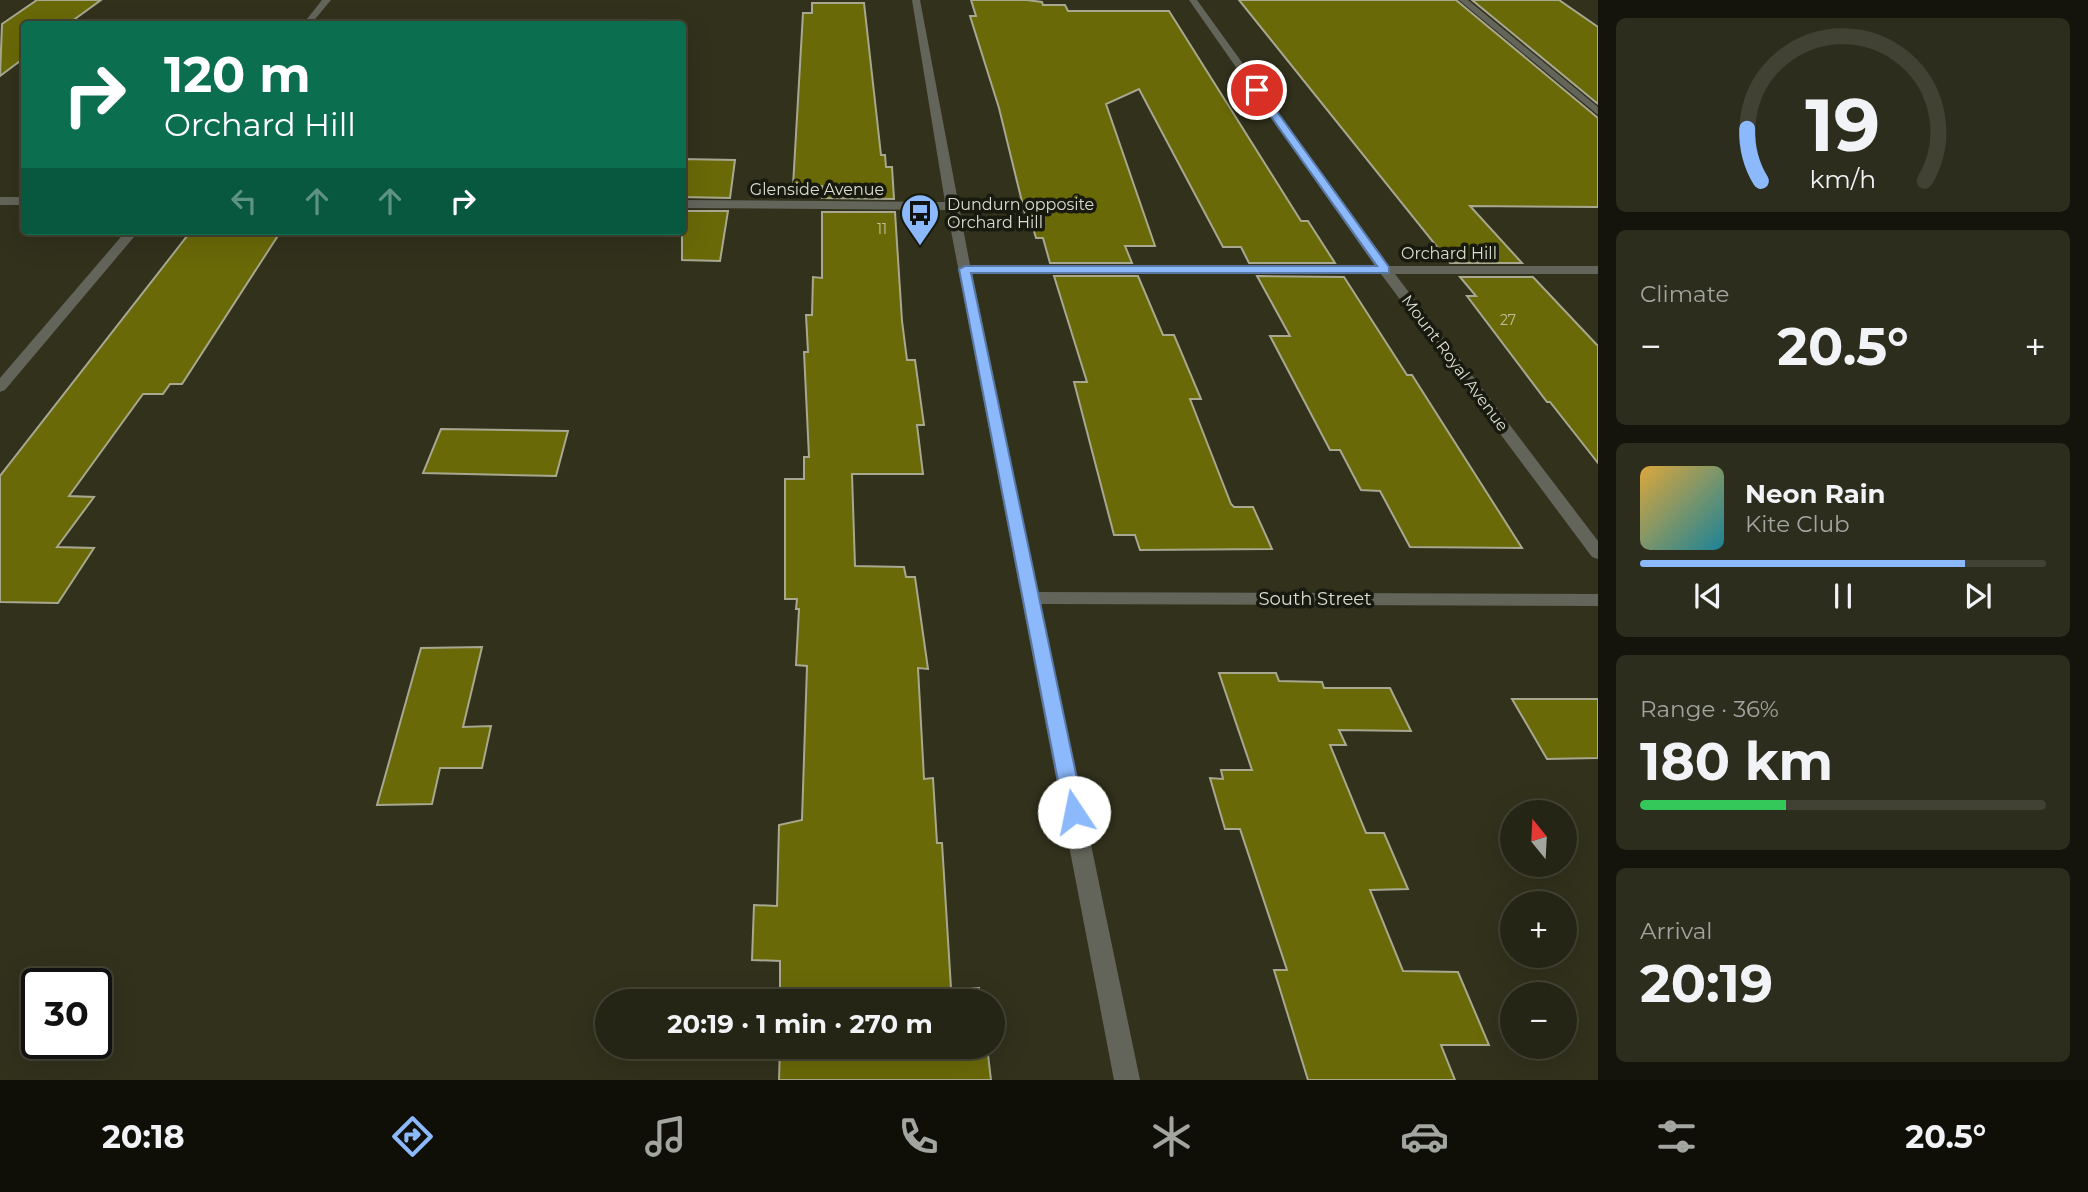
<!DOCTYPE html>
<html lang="en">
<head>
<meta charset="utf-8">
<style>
	body { margin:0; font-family:Montserrat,sans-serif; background:#2d2d1e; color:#f1f3f6; height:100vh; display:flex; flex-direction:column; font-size:26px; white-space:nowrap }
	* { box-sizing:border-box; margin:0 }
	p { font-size:23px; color:#a3a5a0 }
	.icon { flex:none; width:38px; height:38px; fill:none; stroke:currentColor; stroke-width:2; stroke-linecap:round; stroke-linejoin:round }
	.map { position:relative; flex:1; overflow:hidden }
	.panel { display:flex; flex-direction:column; gap:18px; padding:18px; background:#14140c; width:490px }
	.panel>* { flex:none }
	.guide { position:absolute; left:21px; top:21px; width:665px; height:214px; border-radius:7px; box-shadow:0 7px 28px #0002,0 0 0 2px #424234; background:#0b6e4f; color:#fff; overflow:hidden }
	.needle { width:46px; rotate:342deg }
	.tools { position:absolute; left:1500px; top:800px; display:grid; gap:14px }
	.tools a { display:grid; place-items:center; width:77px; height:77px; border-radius:50%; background:#252515; box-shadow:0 7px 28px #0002,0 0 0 2px #424234; font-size:35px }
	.speed { position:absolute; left:21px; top:968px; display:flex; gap:14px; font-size:35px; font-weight:700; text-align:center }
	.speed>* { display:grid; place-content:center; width:91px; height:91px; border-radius:50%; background:#252515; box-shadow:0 7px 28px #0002,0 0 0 2px #424234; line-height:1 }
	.speed .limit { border:4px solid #111; border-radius:10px; background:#fff; color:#111 }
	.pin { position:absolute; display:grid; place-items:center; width:60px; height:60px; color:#fff; margin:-30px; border:4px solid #fff; border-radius:50%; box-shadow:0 2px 7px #0007 }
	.me { position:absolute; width:77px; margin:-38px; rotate:349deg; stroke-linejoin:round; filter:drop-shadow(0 0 5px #0008) }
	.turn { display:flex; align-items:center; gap:24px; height:147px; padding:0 28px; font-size:32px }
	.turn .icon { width:91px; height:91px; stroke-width:2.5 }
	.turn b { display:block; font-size:49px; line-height:60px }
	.lanes { display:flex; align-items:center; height:66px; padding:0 28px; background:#0003; justify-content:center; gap:35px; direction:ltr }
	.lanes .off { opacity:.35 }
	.big { font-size:52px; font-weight:700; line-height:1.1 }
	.panel .tile { flex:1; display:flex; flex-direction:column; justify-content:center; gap:10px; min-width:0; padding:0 24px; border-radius:10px; background:#2d2d1e }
	.panel .dial { align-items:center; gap:0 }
	.dial svg { height:182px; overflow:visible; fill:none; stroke:#424234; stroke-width:7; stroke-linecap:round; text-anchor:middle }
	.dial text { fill:#f1f3f6; stroke:none }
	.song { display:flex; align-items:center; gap:21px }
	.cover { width:84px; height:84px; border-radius:10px; background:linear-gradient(135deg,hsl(40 70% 55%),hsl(190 70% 35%)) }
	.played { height:7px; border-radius:4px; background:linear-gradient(90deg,#8bb9fc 80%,#424234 80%) }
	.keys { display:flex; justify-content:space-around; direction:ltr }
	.heat { display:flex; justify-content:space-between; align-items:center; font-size:38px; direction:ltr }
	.charge { height:10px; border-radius:5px; background:linear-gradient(90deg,#34c759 36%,#424234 0) }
	.trip { position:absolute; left:595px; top:989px; width:410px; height:70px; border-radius:35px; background:#252515; box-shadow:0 7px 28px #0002,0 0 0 2px #424234; font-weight:700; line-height:70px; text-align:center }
	.dock { display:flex; height:112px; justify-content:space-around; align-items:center; background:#0f0f08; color:#a3a5a0 }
	.dock .icon { width:49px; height:49px }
	.dock .active { color:#8bb9fc }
	.dock b { font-size:32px; color:#f1f3f6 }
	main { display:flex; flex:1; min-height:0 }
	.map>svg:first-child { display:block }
	.building { fill:#6a6908; stroke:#a7a88f; stroke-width:2 }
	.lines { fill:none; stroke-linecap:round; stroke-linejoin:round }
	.street { fill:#63645a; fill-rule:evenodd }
	.route { fill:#8bb9fc; stroke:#5a78a4; stroke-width:2 }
	.labels { text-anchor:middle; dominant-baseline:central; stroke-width:7; stroke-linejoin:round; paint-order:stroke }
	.number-label { font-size:14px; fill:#c0c09e }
	.far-street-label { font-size:16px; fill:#dcddd0; stroke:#18190f }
	.far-poi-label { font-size:16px; fill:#dcddd0; stroke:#18190f; text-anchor:start }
	.street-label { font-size:18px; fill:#dcddd0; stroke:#18190f }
</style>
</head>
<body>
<main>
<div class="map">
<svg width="1598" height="1080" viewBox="0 0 1598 1080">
	<rect width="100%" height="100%" fill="#31311c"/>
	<!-- building -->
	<path class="building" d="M37,0H101L68,24H24V58L0,76L2,24Z
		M971,0H1027L1042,2L1043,5H1065L1068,11H1169L1301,221H1308L1335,263H1249L1241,247H1223L1139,89L1106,104L1155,246H1125L1132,263H1050L1043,238H1036L1029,214H1025L999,108L970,16H976Z
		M1239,0H1456L1598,118V207L1470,206L1522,263H1450Z
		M1472,0H1559L1598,27V104Z
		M812,3H864L881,155H885L886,167H892L894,199L822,198V186H793L803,13H812Z
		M682,159L735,160L730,198L682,197Z
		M682,211H728L720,261L682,260Z
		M822,212H895L902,321L907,360H915L924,425H917L923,474H852L855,566L904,567L906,577H915L928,669L918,668L924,779L933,778L937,843H942L951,988H979L980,1001H780V961L752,960L754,905L777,906L779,825L802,820L807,666L796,665L799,609H796L797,599H785V479H804V457H809L804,352H808L806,315H812L813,277L822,278Z
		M191,231H281L182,384H170L163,394H143L69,496L94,497L57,547L94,548L58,603L0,602V476Z
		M1054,276H1138L1163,335H1174L1201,399H1190L1231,504L1234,507H1253L1272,549L1140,550L1135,535H1114L1074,382H1087Z
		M1257,276L1344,277L1407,375H1412L1522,548L1410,547L1380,491L1361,490L1340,450H1330L1270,336H1290Z
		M1460,277H1533L1598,346V463L1550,402H1547L1467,296H1476Z
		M441,429L568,431L556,476L423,473Z
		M482,647L463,727L491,726L482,768H440L432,804L377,805L421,648Z
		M1219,673H1276L1279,681L1322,682L1324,688H1390L1411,731L1339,730L1346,745H1330L1366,833H1384L1408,889L1370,890L1403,971L1458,972L1489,1045H1441L1455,1080H1308L1274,970H1287L1240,829H1225L1210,778L1223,779L1221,770H1252Z
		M1512,699H1598V758L1547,759Z
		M780,1046H987L991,1080H779Z"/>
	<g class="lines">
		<!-- street -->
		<path class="street" d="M322,0H331L311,24H303Z
			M912,0H920L970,265L1375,266L1189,0H1197L1389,266H1598V274H1395L1598,541V559L1592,557L1381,274L972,273L1038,592L1598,594V606L1041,604L1140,1080H1114L947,210L682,208V200L945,202Z
			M1459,0H1468L1598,107V115Z
			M0,197H24V205H0Z
			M126,231H139L5,390L0,392V378Z"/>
	</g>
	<!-- route -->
	<path class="route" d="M1254,88H1260L1389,267V273H971L1084,812L1081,818L1074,820L1067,818L1064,812L959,269L965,266H1377L1252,90Z"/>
	<!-- icons -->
	<defs>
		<symbol id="bus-pin" viewBox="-11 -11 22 30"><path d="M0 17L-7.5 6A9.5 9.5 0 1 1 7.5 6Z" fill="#8bb9fc" stroke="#18190f"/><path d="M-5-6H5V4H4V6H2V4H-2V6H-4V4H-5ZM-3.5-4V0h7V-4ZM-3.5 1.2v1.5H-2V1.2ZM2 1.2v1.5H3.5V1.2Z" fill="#111"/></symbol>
	</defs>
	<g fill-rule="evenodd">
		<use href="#bus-pin" x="898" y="191" width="44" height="60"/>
	</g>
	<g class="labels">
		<!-- number labels -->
		<g class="number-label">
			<text x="882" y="229">11</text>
			<text x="1508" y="320">27</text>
		</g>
		<!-- far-street labels -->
		<g class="far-street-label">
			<text x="817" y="189">Glenside Avenue</text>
			<text x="1449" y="253">Orchard Hill</text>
			<text transform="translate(1455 363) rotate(53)">Mount Royal Avenue</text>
		</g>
		<!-- far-poi labels -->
		<g class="far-poi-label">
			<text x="947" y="204">Dundurn opposite<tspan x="947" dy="18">Orchard Hill</tspan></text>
		</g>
		<!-- street labels -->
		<g class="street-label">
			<text x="1315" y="599">South Street</text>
		</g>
	</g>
</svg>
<div class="tools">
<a><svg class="needle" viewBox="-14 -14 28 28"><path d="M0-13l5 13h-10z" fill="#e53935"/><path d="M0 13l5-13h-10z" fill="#a3a5a0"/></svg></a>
<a>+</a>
<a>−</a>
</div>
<div class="speed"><div class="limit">30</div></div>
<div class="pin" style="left:1257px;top:90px;background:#d93025"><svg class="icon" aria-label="arrive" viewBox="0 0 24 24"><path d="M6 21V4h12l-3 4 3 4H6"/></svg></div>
<svg class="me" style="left:1074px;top:812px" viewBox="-20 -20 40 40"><circle r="19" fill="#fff"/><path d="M0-13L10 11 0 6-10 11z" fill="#8bb9fc"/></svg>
<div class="trip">20:19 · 1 min · 270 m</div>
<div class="guide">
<div class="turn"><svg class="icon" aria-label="right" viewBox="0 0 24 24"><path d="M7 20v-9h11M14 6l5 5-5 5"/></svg><div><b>120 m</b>Orchard Hill</div></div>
<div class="lanes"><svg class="icon off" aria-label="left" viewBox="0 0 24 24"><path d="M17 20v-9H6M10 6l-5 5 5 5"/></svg><svg class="icon off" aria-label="ahead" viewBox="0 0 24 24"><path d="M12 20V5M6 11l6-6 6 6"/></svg><svg class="icon off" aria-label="ahead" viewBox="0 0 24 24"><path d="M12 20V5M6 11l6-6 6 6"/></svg><svg class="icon" aria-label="right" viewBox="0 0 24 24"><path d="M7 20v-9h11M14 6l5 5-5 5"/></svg></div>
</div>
</div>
<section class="panel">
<div class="tile dial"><svg viewBox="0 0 100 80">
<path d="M14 69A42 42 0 1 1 86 69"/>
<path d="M14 69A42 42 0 0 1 8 46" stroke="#8bb9fc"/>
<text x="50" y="56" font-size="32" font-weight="700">19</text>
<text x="50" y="72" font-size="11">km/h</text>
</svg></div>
<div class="tile"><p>Climate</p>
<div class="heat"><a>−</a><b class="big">20.5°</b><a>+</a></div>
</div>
<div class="tile">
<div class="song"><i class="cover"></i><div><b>Neon Rain</b><p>Kite Club</p></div></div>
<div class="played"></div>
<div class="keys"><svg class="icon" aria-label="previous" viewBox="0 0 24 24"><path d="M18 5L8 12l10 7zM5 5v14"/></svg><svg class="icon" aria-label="pause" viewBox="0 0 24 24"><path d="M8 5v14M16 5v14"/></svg><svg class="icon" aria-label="next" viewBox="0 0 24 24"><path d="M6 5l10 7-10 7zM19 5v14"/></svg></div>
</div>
<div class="tile"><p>Range · 36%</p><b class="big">180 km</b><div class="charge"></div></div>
<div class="tile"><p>Arrival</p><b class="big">20:19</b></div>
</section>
</main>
<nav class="dock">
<b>20:18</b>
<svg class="icon active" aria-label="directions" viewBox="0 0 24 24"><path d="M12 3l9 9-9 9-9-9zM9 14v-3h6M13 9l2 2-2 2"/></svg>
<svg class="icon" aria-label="music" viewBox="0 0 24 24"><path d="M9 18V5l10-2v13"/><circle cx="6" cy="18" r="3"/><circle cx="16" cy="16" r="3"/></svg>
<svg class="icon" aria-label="phone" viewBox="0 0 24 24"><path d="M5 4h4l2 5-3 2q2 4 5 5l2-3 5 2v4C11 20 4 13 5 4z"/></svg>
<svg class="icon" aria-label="climate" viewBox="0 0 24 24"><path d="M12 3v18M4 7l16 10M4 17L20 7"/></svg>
<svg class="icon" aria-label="car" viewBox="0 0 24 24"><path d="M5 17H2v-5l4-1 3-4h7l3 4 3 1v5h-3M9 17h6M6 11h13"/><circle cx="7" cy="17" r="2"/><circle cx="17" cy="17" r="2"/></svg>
<svg class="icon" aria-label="filters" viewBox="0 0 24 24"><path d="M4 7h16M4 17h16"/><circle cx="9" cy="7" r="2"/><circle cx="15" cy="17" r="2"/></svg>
<b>20.5°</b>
</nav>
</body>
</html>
